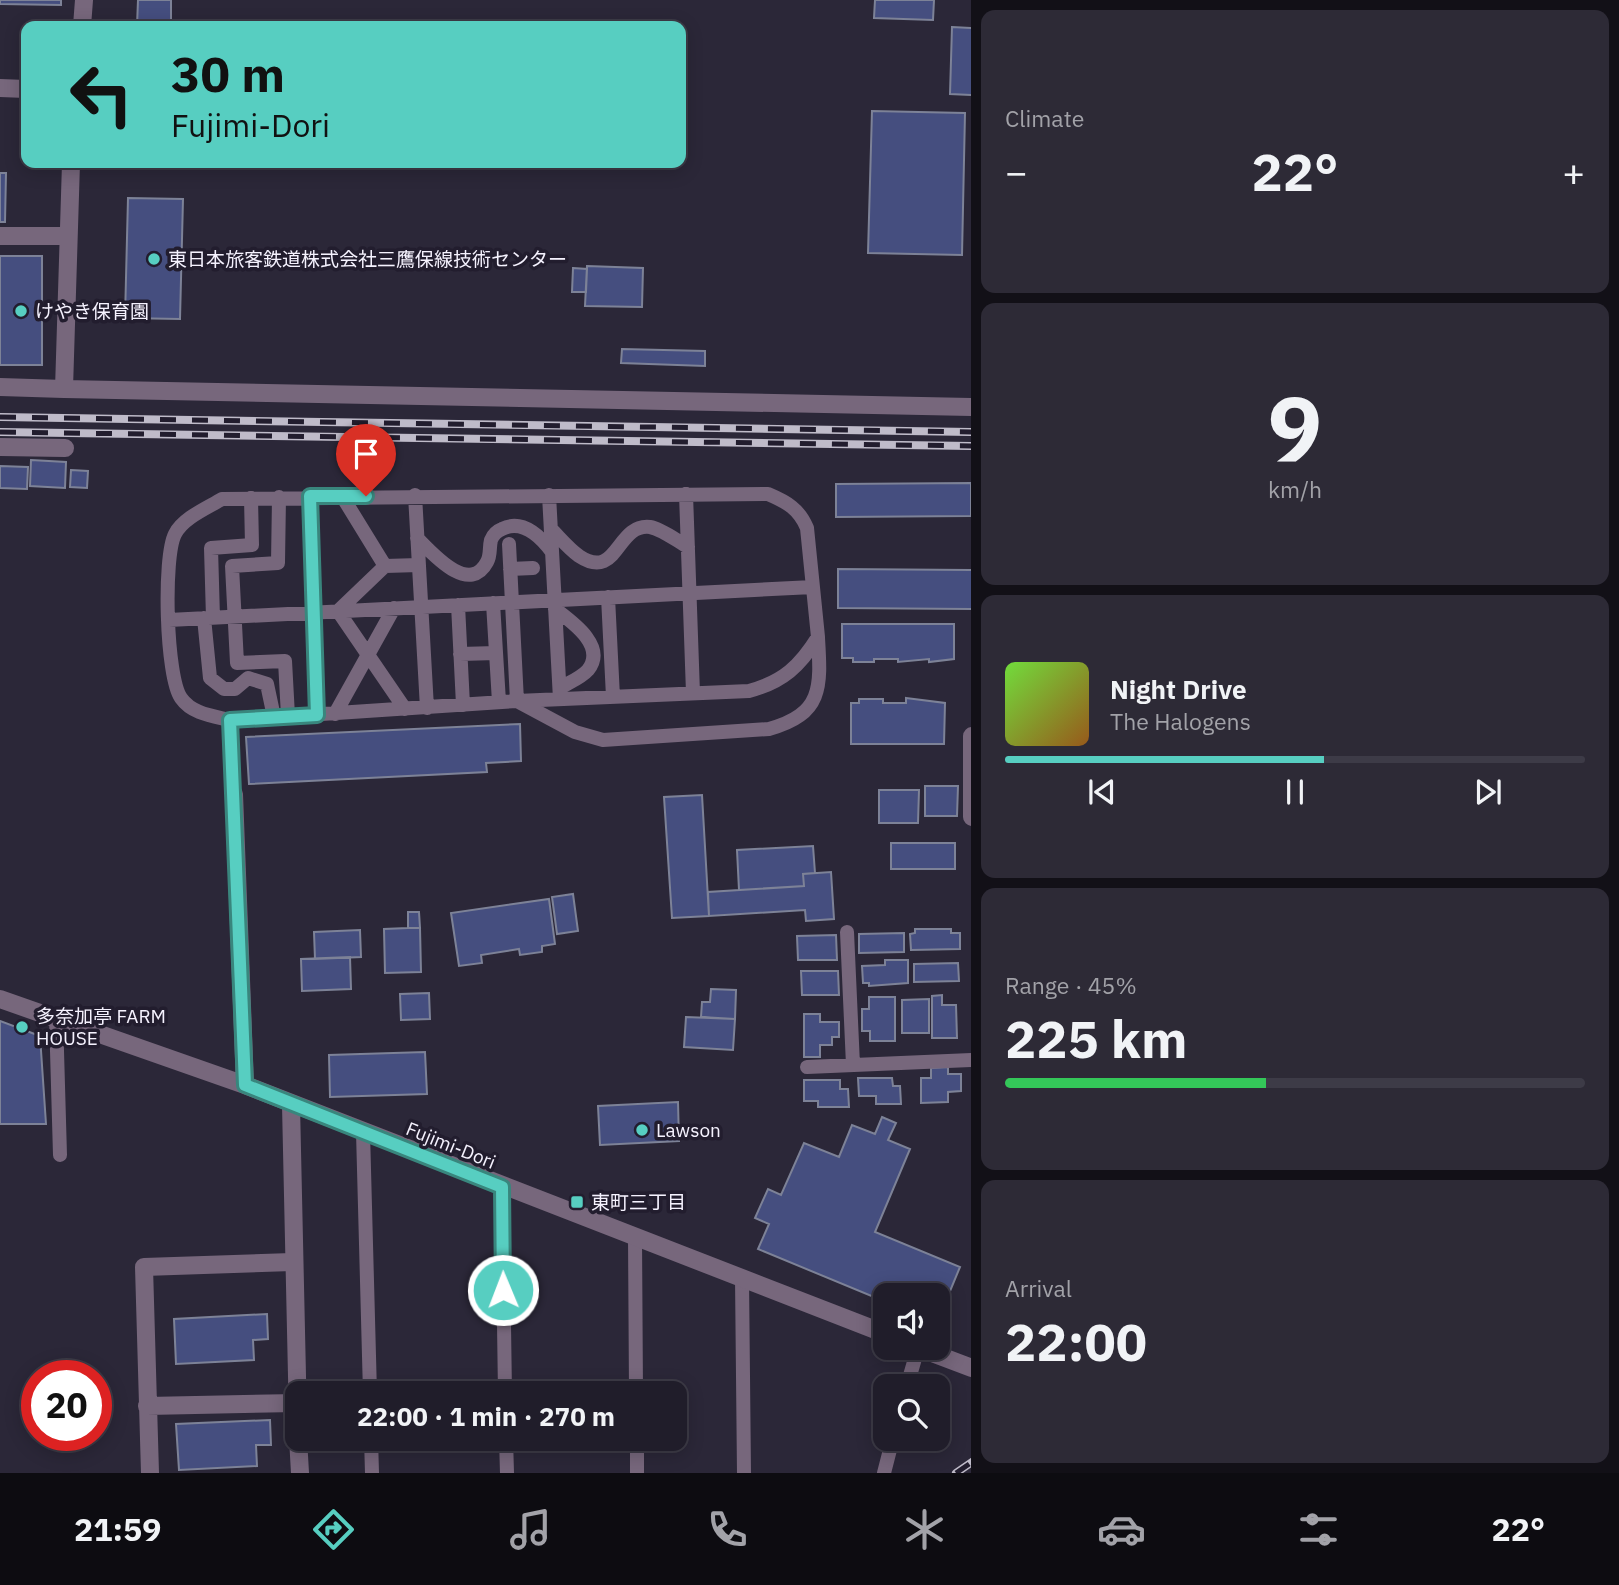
<!DOCTYPE html>
<html lang="en">
<head>
<meta charset="utf-8">
<style>
	body { margin:0; font-family:"IBM Plex Sans","Noto Sans JP",sans-serif; background:#2d2a36; color:#f1f3f6; height:100vh; display:flex; flex-direction:column; font-size:26px; white-space:nowrap }
	* { box-sizing:border-box; margin:0 }
	p { font-size:23px; color:#a2a2a8 }
	.icon { flex:none; width:38px; height:38px; fill:none; stroke:currentColor; stroke-width:2; stroke-linecap:round; stroke-linejoin:round }
	.map { position:relative; flex:1; overflow:hidden }
	.side { display:flex; flex-direction:column; gap:10px; padding:10px; background:#121017; width:648px }
	.side>* { flex:none }
	.top-card { position:absolute; left:21px; top:21px; width:665px; height:147px; border-radius:14px; box-shadow:0 4px 18px #0003,0 0 0 2px #3d3b47; background:#57cec1; color:#111; overflow:hidden }
	.buttons { position:absolute; left:873px; top:1283px; display:grid; gap:14px }
	.buttons a { display:grid; place-items:center; width:77px; height:77px; border-radius:14px; background:#201d2a; box-shadow:0 4px 18px #0003,0 0 0 2px #3d3b47; font-size:35px }
	.speed { position:absolute; left:21px; top:1360px; display:flex; gap:14px; font-size:35px; font-weight:700; text-align:center }
	.speed>* { display:grid; place-content:center; width:91px; height:91px; border-radius:50%; background:#201d2a; box-shadow:0 4px 18px #0003,0 0 0 2px #3d3b47; line-height:1 }
	.speed .limit { border:10px solid #d22; background:#fff; color:#111 }
	.pin { position:absolute; display:grid; place-items:center; width:60px; height:60px; color:#fff; margin:-72px -30px; border-radius:50% 50% 50% 0; rotate:-45deg; box-shadow:0 0 7px #0007 }
	.pin .icon { rotate:45deg }
	.me { position:absolute; width:77px; margin:-38px; rotate:359deg; stroke-linejoin:round; filter:drop-shadow(0 0 5px #0008) }
	.turn { display:flex; align-items:center; gap:24px; height:147px; padding:0 35px; font-size:32px }
	.turn .icon { width:91px; height:91px; stroke-width:2.5 }
	.turn b { display:block; font-size:49px; line-height:60px }
	.big { font-size:52px; font-weight:700; line-height:1.1 }
	.side .tile { flex:1; display:flex; flex-direction:column; justify-content:center; gap:10px; min-width:0; padding:0 24px; border-radius:14px; background:#2d2a36 }
	.side .dial { align-items:center; gap:0 }
	.dial b { font-size:91px; line-height:1 }
	.song { display:flex; align-items:center; gap:21px }
	.cover { width:84px; height:84px; border-radius:10px; background:linear-gradient(135deg,hsl(100 70% 55%),hsl(30 70% 35%)) }
	.played { height:7px; border-radius:4px; background:linear-gradient(90deg,#57cec1 55%,#3d3b47 55%) }
	.keys { display:flex; justify-content:space-around; direction:ltr }
	.heat { display:flex; justify-content:space-between; align-items:center; font-size:38px; direction:ltr }
	.charge { height:10px; border-radius:5px; background:linear-gradient(90deg,#34c759 45%,#3d3b47 0) }
	.trip { position:absolute; left:285px; top:1381px; width:402px; height:70px; border-radius:14px; background:#201d2a; box-shadow:0 4px 18px #0003,0 0 0 2px #3d3b47; font-weight:700; line-height:70px; text-align:center }
	.menu { display:flex; height:112px; justify-content:space-around; align-items:center; background:#0d0c11; color:#a2a2a8 }
	.menu .icon { width:49px; height:49px }
	.menu .selected { color:#57cec1 }
	.menu b { font-size:32px; color:#f1f3f6 }
	main { display:flex; flex:1; min-height:0 }
	.map>svg:first-child { display:block }
	.building { fill:#454e7f; stroke:#7d8297; stroke-width:2 }
	.lines { fill:none; stroke-linecap:round; stroke-linejoin:round }
	.service { stroke:#77677c; stroke-width:14 }
	.minor { stroke:#77677c; stroke-width:18 }
	.rail-casing { stroke:#bfbbc9; stroke-width:8 }
	.rail { stroke:#221d2e; stroke-width:5; stroke-dasharray:16; stroke-linecap:butt }
	.route-casing { stroke:#39867d; stroke-width:18 }
	.route { stroke:#57cec1; stroke-width:12 }
	.poi-dot { fill:#57cec1; stroke:#221d2e; stroke-width:2.5 }
	.labels { text-anchor:middle; dominant-baseline:central; stroke-width:7; stroke-linejoin:round; paint-order:stroke }
	.poi-label { font-size:19px; fill:#f5f2fe; stroke:#221d2e; text-anchor:start }
	.street-label { font-size:19px; fill:#f5f2fe; stroke:#221d2e }
</style>
</head>
<body>
<main>
<div class="map">
<svg width="972" height="1473" viewBox="0 0 972 1473">
	<rect width="100%" height="100%" fill="#2b2738"/>
	<!-- building -->
	<path class="building" d="M0,0H61V5L0,4Z
		M138,0H171V26H137Z
		M875,0H934L933,20L874,18Z
		M952,27L972,28V95L950,94Z
		M872,111L965,113L962,255L868,253Z
		M0,173H6L5,222H0Z
		M128,198L183,199L180,319L125,318Z
		M0,256H42V365H0Z
		M587,266L643,268L642,307L585,306Z
		M573,268L587,269L586,292H572Z
		M622,349L705,351V366L621,363Z
		M31,460L66,462L65,488L30,486Z
		M0,466L28,467L27,489L0,488Z
		M71,470L88,471L87,488L70,487Z
		M971,483V516L836,517V484Z
		M838,569L972,570V609L838,608Z
		M842,624H954V659L929,662V659L898,662V659H874V662H853V658H842Z
		M906,698L945,703L944,744H851V703H859V699H883V703H906Z
		M520,724L521,761L486,763L487,772L249,784L246,737Z
		M925,786H958L957,816H925Z
		M879,790H919L918,823H879Z
		M702,795L709,916L672,918L664,797Z
		M891,843H955V869H891Z
		M813,846L815,873L803,874L804,886L739,890L737,850Z
		M831,872L834,919L806,921L805,910L709,916L708,892L804,886L803,874Z
		M573,894L578,931L557,934L552,897Z
		M549,899L555,944L542,946V952L520,955L519,949L481,955L482,963L459,966L451,913Z
		M408,912H419L420,928H408Z
		M408,928H420L421,972L385,973L384,929Z
		M915,929H951V933H960V949L911,950L910,934L915,933Z
		M360,930L361,957L315,959L314,932Z
		M904,933V952L859,953V934Z
		M836,935L837,960H798L797,936Z
		M350,957L351,989L302,991L301,959Z
		M885,960H908V983L869,986V983H863L862,966L885,965Z
		M958,963L959,981L914,982V964Z
		M801,971H838L839,995H802Z
		M711,989L736,990L735,1019L701,1017L702,1002H710Z
		M429,993L430,1019L401,1020L400,994Z
		M942,995V1005H956L957,1038H932V996Z
		M869,997H895V1041H870V1031H862V1009H869Z
		M929,999V1033H902V1000Z
		M804,1014H820V1022H839V1037H832V1045H820V1057H804Z
		M686,1017L735,1019L733,1050L684,1047Z
		M0,1021L40,1036L46,1124H0Z
		M425,1052L427,1094L330,1097L329,1055Z
		M948,1067V1074H961V1091L948,1092V1102L921,1103V1078H931V1068Z
		M858,1078H892L893,1086H900L901,1104H876V1096H859Z
		M804,1080H840V1089H848L849,1107H818V1101H804Z
		M678,1102L679,1141L600,1145L598,1106Z
		M882,1117L896,1123L888,1140L910,1149L875,1232L960,1267L938,1320V1295H886V1302L758,1249L769,1224L755,1218L768,1189L781,1195L804,1143L839,1157L852,1125L875,1134Z
		M267,1314L268,1339L253,1340L254,1360L176,1364L174,1319Z
		M270,1420L271,1445H256L257,1466L179,1470L176,1424Z"/>
	<g class="lines">
		<!-- service -->
		<path class="service" d="M686,494L693,693
			M768,494C787,502 799,509 807,528L818,637C800,666 783,682 749,691L517,701L230,720C213,716 192,714 181,698C166,677 163,557 175,534C183,518 207,508 222,499Z
			M415,495L427,708
			M549,495L560,699
			M310,496L317,714
			M342,496L385,566L338,611L405,709
			M279,497L278,563L232,566L237,663L285,661L288,716
			M551,529C560,538 569,549 579,556C618,582 616,523 650,527C662,529 677,541 688,547
			M417,538C432,553 469,596 487,562C491,555 489,548 491,540C493,535 497,531 502,529C522,519 540,536 552,552
			M509,544L517,701
			M385,566L419,565
			M510,569L533,568
			M608,597L613,697
			M493,603L499,702
			M458,605L463,705
			M555,609C572,622 607,646 588,670C581,678 568,683 560,688
			M204,618L210,678L224,689H235L248,678L267,684L274,717
			M213,618L211,548L252,545L251,498
			M169,620L813,587
			M460,654L496,653
			M519,702L575,732L603,740L769,729C823,714 821,687 818,638
			M335,714L394,608
			M230,720L234,794
			M847,932L853,1065
			M56,1016L60,1155
			M807,1067L972,1060
			M363,1132L370,1393
			M502,1187L505,1393
			M635,1236L636,1393
			M742,1278L744,1473
			M907,1386L918,1348
			M371,1438L372,1473
			M506,1438L507,1473
			M637,1438V1473
			M884,1473L893,1438"/>
		<!-- minor -->
		<path class="minor" d="M82,26L84,0
			M0,88L26,89
			M0,236H68
			M0,387L64,389L71,163
			M64,389L972,407
			M0,447L65,448
			M972,736V817
			M234,794L245,1085
			M0,999L245,1085L886,1334
			M291,1105L298,1421
			M919,1348L972,1368
			M147,1406L297,1403
			M298,1438L300,1473
			M150,1473L144,1267L292,1262"/>
		<defs>
			<path id="rail" d="M0,417L972,432
				M0,432L972,446
				M956,1473L972,1462"/>
		</defs>
		<!-- rail casing -->
		<use href="#rail" class="rail-casing"/>
		<!-- rail -->
		<use href="#rail" class="rail"/>
	</g>
	<g class="lines">
		<defs>
			<path id="route" d="M366,496H310L317,715L230,720L245,1085L502,1187L503,1290"/>
		</defs>
		<!-- route casing -->
		<use href="#route" class="route-casing"/>
		<!-- route -->
		<use href="#route" class="route"/>
	</g>
	<!-- markers -->
	<g class="poi-dot">
		<circle cx="154" cy="259" r="7"/>
		<circle cx="21" cy="311" r="7"/>
		<circle cx="22" cy="1027" r="7"/>
		<circle cx="642" cy="1130" r="7"/>
		<rect x="570" y="1195" width="14" height="14" rx="3.5"/>
	</g>
	<g class="labels">
		<!-- poi labels -->
		<g class="poi-label">
			<text x="168" y="259">東日本旅客鉄道株式会社三鷹保線技術センター</text>
			<text x="35" y="311">けやき保育園</text>
			<text x="36" y="1016">多奈加亭 FARM<tspan x="36" dy="22">HOUSE</tspan></text>
			<text x="656" y="1130">Lawson</text>
			<text x="591" y="1202">東町三丁目</text>
		</g>
		<!-- street labels -->
		<g class="street-label">
			<text transform="translate(451 1145) rotate(22)">Fujimi-Dori</text>
		</g>
	</g>
</svg>
<div class="buttons">
<a><svg class="icon" aria-label="sound" viewBox="0 0 24 24"><path d="M4 9h4l5-4v14l-5-4H4zM17 9q2 3 0 6"/></svg></a>
<a><svg class="icon" aria-label="search" viewBox="0 0 24 24"><circle cx="10" cy="10" r="6"/><path d="M15 15l6 6"/></svg></a>
</div>
<div class="speed"><div class="limit">20</div></div>
<div class="pin" style="left:366px;top:496px;background:#d93025"><svg class="icon" aria-label="arrive" viewBox="0 0 24 24"><path d="M6 21V4h12l-3 4 3 4H6"/></svg></div>
<svg class="me" style="left:503px;top:1290px" viewBox="-20 -20 40 40"><circle r="17" fill="#57cec1" stroke="#fff" stroke-width="3"/><path d="M0-11L8 9 0 5-8 9z" fill="#fff"/></svg>
<div class="trip">22:00 · 1 min · 270 m</div>
<div class="top-card">
<div class="turn"><svg class="icon" aria-label="left" viewBox="0 0 24 24"><path d="M17 20v-9H6M10 6l-5 5 5 5"/></svg><div><b>30 m</b>Fujimi-Dori</div></div>
</div>
</div>
<section class="side">
<div class="tile"><p>Climate</p>
<div class="heat"><a>−</a><b class="big">22°</b><a>+</a></div>
</div>
<div class="tile dial"><b>9</b><p>km/h</p></div>
<div class="tile">
<div class="song"><i class="cover"></i><div><b>Night Drive</b><p>The Halogens</p></div></div>
<div class="played"></div>
<div class="keys"><svg class="icon" aria-label="previous" viewBox="0 0 24 24"><path d="M18 5L8 12l10 7zM5 5v14"/></svg><svg class="icon" aria-label="pause" viewBox="0 0 24 24"><path d="M8 5v14M16 5v14"/></svg><svg class="icon" aria-label="next" viewBox="0 0 24 24"><path d="M6 5l10 7-10 7zM19 5v14"/></svg></div>
</div>
<div class="tile"><p>Range · 45%</p><b class="big">225 km</b><div class="charge"></div></div>
<div class="tile"><p>Arrival</p><b class="big">22:00</b></div>
</section>
</main>
<nav class="menu">
<b>21:59</b>
<svg class="icon selected" aria-label="directions" viewBox="0 0 24 24"><path d="M12 3l9 9-9 9-9-9zM9 14v-3h6M13 9l2 2-2 2"/></svg>
<svg class="icon" aria-label="music" viewBox="0 0 24 24"><path d="M9 18V5l10-2v13"/><circle cx="6" cy="18" r="3"/><circle cx="16" cy="16" r="3"/></svg>
<svg class="icon" aria-label="phone" viewBox="0 0 24 24"><path d="M5 4h4l2 5-3 2q2 4 5 5l2-3 5 2v4C11 20 4 13 5 4z"/></svg>
<svg class="icon" aria-label="climate" viewBox="0 0 24 24"><path d="M12 3v18M4 7l16 10M4 17L20 7"/></svg>
<svg class="icon" aria-label="car" viewBox="0 0 24 24"><path d="M5 17H2v-5l4-1 3-4h7l3 4 3 1v5h-3M9 17h6M6 11h13"/><circle cx="7" cy="17" r="2"/><circle cx="17" cy="17" r="2"/></svg>
<svg class="icon" aria-label="filters" viewBox="0 0 24 24"><path d="M4 7h16M4 17h16"/><circle cx="9" cy="7" r="2"/><circle cx="15" cy="17" r="2"/></svg>
<b>22°</b>
</nav>
</body>
</html>
